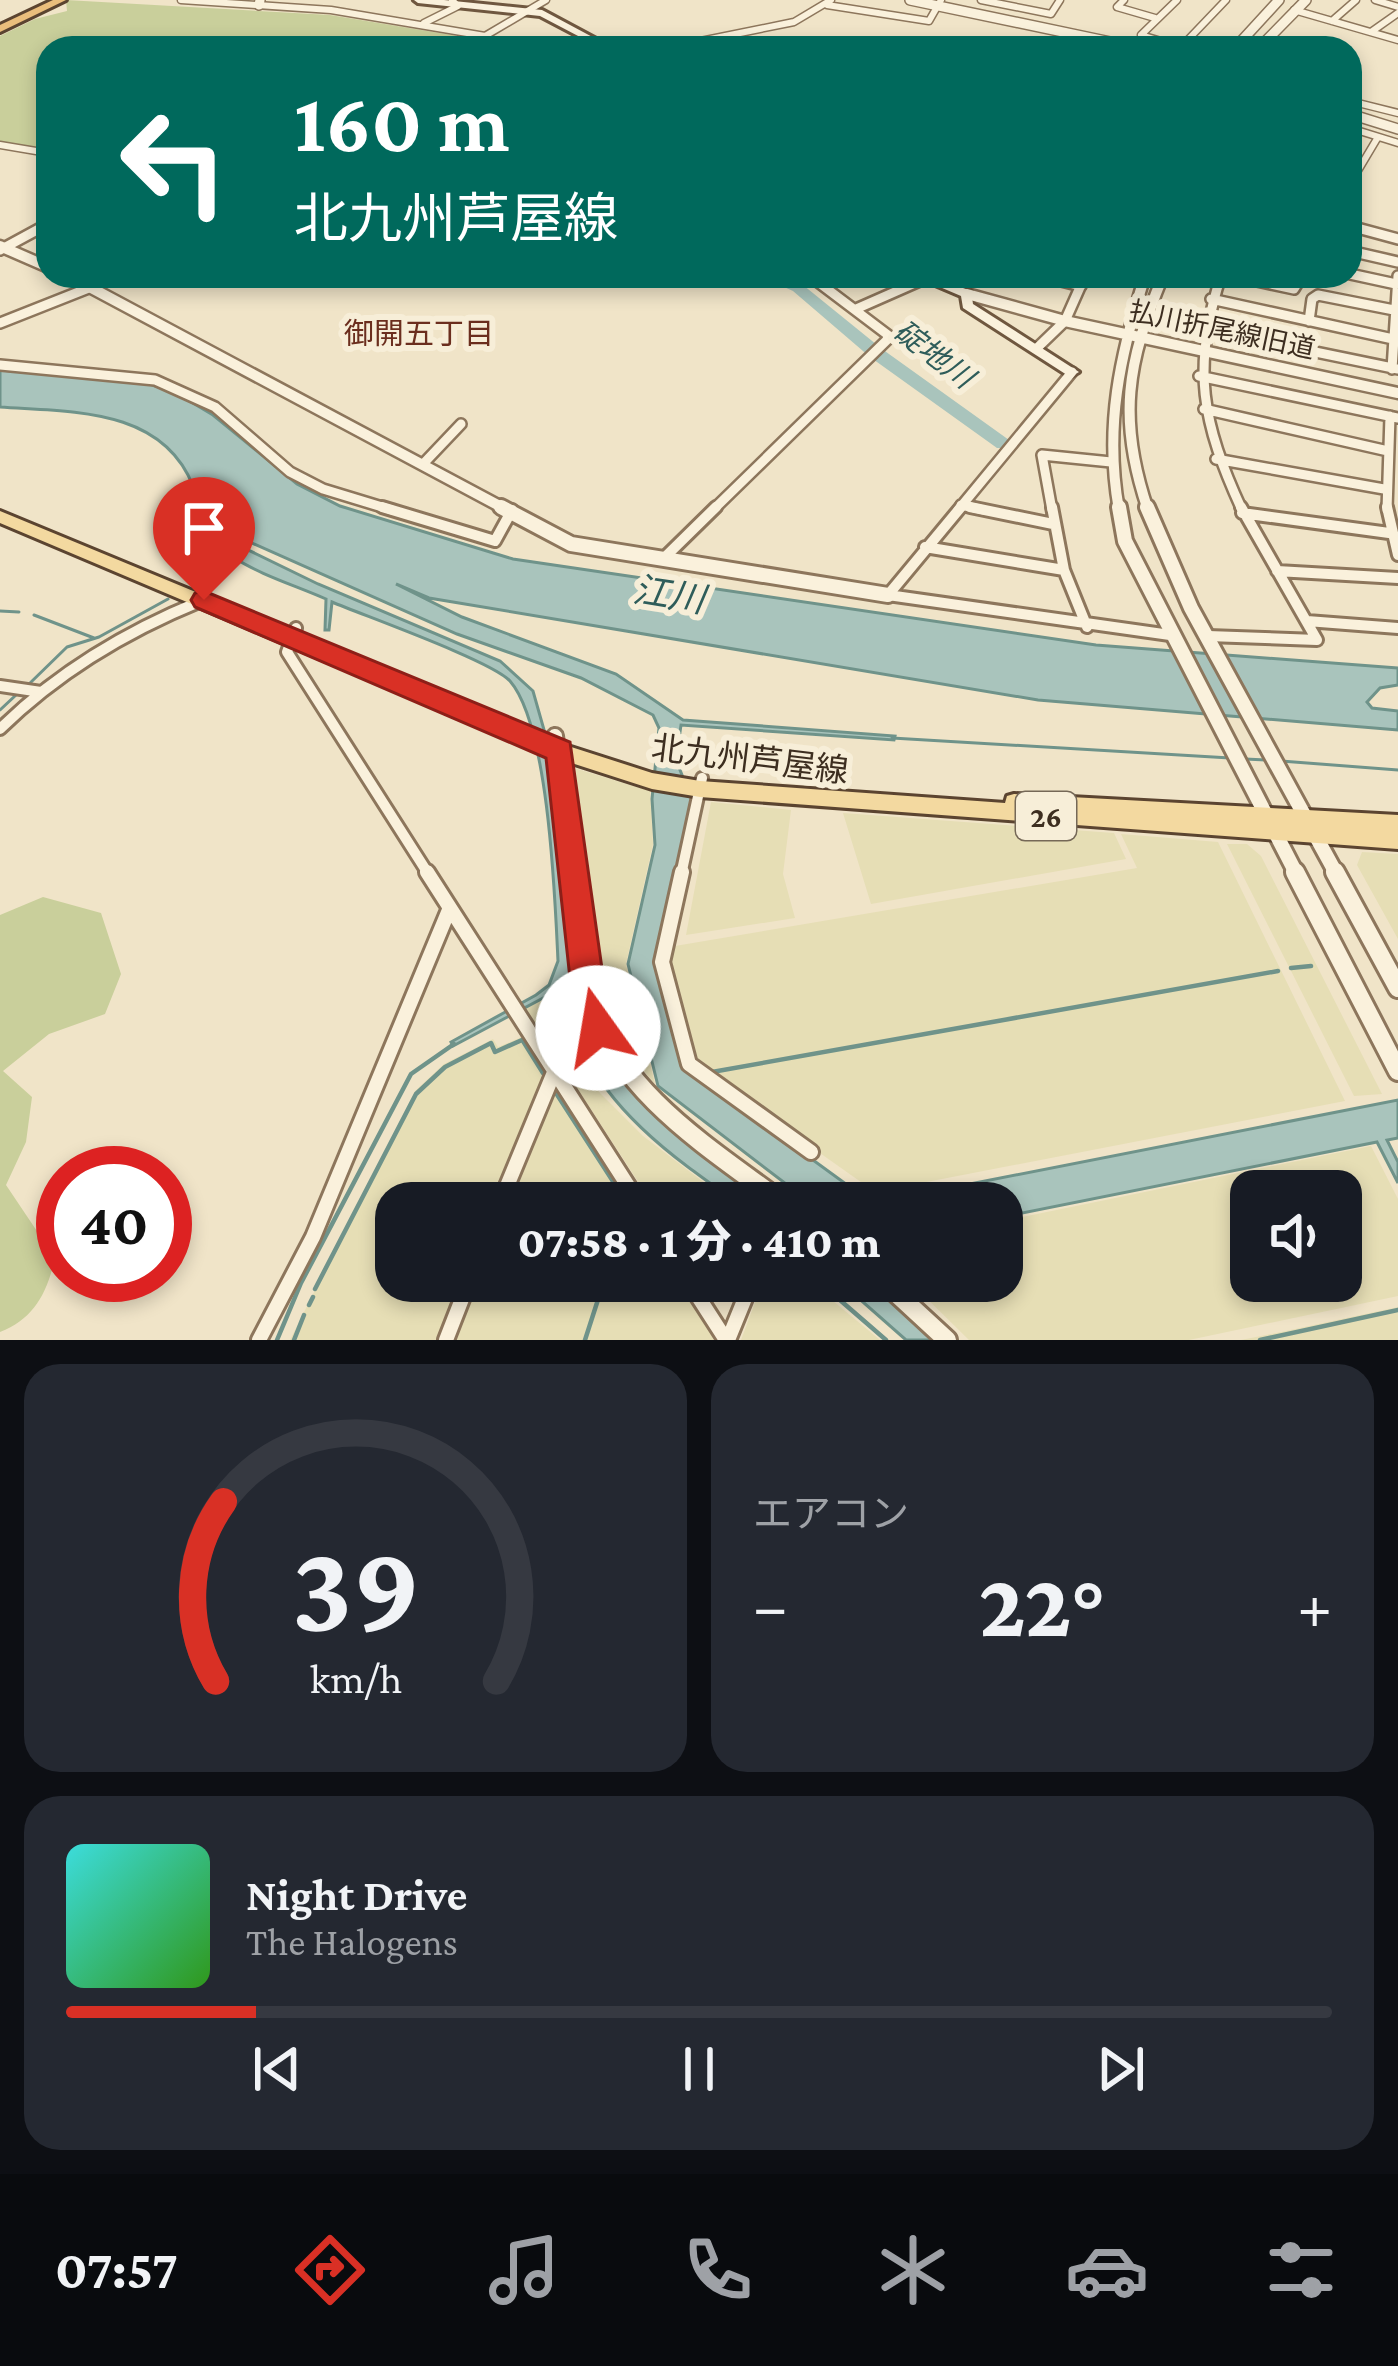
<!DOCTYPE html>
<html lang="ja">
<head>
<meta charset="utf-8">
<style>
	body { margin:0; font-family:"Crimson Pro","Noto Sans JP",serif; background:#242831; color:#f1f3f6; height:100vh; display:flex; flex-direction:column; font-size:45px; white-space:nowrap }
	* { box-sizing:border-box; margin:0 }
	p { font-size:39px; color:#9ea1a6 }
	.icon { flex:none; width:66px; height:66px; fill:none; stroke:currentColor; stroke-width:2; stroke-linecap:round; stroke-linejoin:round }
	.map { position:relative; height:1340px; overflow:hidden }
	.panel { display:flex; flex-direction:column; gap:24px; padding:24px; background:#0d0f14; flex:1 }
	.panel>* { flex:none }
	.banner { position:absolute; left:36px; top:36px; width:1326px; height:252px; border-radius:36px; box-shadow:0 6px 18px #0003; background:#00695c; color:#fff; overflow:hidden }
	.controls { position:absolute; left:1230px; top:1170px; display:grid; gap:24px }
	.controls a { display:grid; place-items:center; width:132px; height:132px; border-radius:24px; background:#171b24; box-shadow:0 6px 18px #0003; font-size:60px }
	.speed { position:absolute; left:36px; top:1146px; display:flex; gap:24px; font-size:60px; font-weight:700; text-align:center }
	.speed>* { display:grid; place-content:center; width:156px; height:156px; border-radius:50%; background:#171b24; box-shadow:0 6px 18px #0003; line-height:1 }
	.speed .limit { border:18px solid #d22; background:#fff; color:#111 }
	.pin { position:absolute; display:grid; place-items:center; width:102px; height:102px; color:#fff; margin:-123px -51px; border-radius:50% 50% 50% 0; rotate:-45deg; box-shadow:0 0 12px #0007 }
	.pin .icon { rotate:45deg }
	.me { position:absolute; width:132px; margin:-66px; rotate:347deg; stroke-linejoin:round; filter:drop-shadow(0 0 9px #0008) }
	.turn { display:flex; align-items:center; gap:42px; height:252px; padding:0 60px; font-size:54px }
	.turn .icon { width:156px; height:156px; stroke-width:2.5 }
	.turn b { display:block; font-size:84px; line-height:102px }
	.big { font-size:90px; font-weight:800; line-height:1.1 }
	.panel .widget { flex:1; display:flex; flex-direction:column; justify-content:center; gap:18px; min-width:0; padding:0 42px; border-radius:36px; background:#242831 }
	.panel .dial { align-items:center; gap:0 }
	.dial svg { height:312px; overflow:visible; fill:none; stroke:#363941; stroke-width:7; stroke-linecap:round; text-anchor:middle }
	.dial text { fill:#f1f3f6; stroke:none }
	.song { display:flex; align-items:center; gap:36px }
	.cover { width:144px; height:144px; border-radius:18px; background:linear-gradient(135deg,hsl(180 70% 55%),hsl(110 70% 35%)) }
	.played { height:12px; border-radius:6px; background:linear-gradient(90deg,#d93025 15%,#363941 15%) }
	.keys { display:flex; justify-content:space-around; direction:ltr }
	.heat { display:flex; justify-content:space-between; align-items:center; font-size:66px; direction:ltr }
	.panel .tiles { flex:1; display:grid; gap:24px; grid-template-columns:1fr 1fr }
	.widget:last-child { grid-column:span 2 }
	.trip { position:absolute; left:375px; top:1182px; width:648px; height:120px; border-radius:36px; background:#171b24; box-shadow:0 6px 18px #0003; font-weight:800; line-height:120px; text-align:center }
	.menu { display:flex; height:192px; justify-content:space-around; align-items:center; background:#090b0e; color:#9ea1a6 }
	.menu .icon { width:84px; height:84px }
	.menu .current { color:#d93025 }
	.menu b { font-size:54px; color:#f1f3f6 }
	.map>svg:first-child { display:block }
	.farmland { fill:#e6deb5; fill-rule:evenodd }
	.green { fill:#c9cf9b }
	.water { fill:#a9c4bc; stroke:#6f938a; stroke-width:3 }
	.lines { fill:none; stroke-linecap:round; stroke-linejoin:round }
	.stream-far1 { stroke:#6f938a; stroke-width:3 }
	.stream { stroke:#6f938a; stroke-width:4.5 }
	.river { fill:#a9c4bc; fill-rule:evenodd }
	.minor-far3-casing { stroke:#8d765c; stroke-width:9 }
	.minor-far2-casing { stroke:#8d765c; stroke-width:14 }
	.minor-far1-casing { stroke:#8d765c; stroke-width:16 }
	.minor-casing { stroke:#8d765c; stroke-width:20 }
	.tertiary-far3-casing { stroke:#8d765c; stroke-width:12 }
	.tertiary-far2-casing { stroke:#8d765c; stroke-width:15 }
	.tertiary-far1-casing { stroke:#8d765c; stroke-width:20 }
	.tertiary-casing { stroke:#8d765c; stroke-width:24 }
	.secondary-casing { stroke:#6f573f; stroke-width:6 }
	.primary-casing { stroke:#5b4430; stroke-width:6 }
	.trunk-casing { stroke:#5b4430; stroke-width:6 }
	.minor-far3 { stroke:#faf1dc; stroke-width:6 }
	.minor-far2 { stroke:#faf1dc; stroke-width:9 }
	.minor-far1 { stroke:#faf1dc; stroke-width:10 }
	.minor { stroke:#faf1dc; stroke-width:14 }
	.tertiary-far3 { stroke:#faf1dc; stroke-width:9 }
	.tertiary-far2 { stroke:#faf1dc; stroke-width:10 }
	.tertiary-far1 { stroke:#faf1dc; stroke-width:14 }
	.tertiary { stroke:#faf1dc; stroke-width:18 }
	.secondary { fill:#faf1dc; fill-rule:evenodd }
	.primary { fill:#f3d9a0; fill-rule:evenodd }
	.trunk { fill:#eabe7c; fill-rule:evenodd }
	.route { fill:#d93025; stroke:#8d1f18; stroke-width:3 }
	.labels { text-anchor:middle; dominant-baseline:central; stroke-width:12; stroke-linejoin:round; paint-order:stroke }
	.far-street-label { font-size:27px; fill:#3d2e20; stroke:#f7eed8 }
	.far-neighbourhood-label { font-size:30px; fill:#6b2e1e; stroke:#f7eed8 }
	.far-water-label { font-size:30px; font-style:italic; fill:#2f5d5a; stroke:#f7eed8 }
	.shield { fill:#f7eed8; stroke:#756857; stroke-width:3 }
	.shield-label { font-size:30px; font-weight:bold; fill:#3d2e20 }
	.street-label { font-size:33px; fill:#3d2e20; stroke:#f7eed8 }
	.water-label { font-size:36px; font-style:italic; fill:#2f5d5a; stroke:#f7eed8 }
</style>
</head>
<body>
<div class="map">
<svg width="1398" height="1340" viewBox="0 0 1398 1340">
	<rect width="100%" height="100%" fill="#f0e4c8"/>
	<!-- farmland -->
	<path class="farmland" d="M574,768L650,791L653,844L626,964L655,1084L630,1054L604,993Z
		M711,802L791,810L783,874L795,918L686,935Z
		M843,813L1114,833L1126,859L871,904Z
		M1121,834L1218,842L1345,1101L875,1192L701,1069L692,1057L668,966L669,947L1137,868Z
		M1227,844H1247L1261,856L1382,1094L1354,1096Z
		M1362,852L1398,854V939L1357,865Z
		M557,991L580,1059L600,1093L643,1136L731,1203H652L525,1008Z
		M522,1037L546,1072L544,1083L496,1203H396V1281H465L441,1340H290L415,1091L444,1064L493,1039L498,1047Z
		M557,1090L629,1203H506L550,1094Z
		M1371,1146L1398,1199V1296L1189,1340H969L909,1281H1002V1221ZM1251,1191H1341V1281H1251Z
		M475,1281H678L716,1340H451Z
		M763,1281H809L880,1340H741Z
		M1398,1307V1340H1241L1286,1331Z"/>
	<!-- green -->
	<path class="green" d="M66,0L330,15L476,39L491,48H48V150L0,142V36L35,19L67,11Z
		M43,897L101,913L121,974L105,1014L49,1034L3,1071L32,1097L26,1142L6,1185L55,1258C47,1293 34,1319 0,1332V915Z"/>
	<!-- water -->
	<path class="water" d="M0,370L144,382L176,393L213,415L297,484L340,506L513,559L1096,645L1398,668V685L1380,688L1367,702L1372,708L1398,711V730L1038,700L429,598L396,584L462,617L616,674L683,720L895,736L894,740L681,725L676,760L692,800L658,962L684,1066L872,1203H811L658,1086L628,964L655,845L652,799L659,728L653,715L581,678L457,634L243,539L218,501L212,505L238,545L318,584L500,661L533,691L554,765L581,996L600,1046L618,1076L668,1127L771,1203C730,1203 720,1190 688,1167C624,1119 578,1068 562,988L453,1046L451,1042L536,995L549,985L558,961C555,899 549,726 510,681C492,661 365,616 332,602L329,630H325L326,599C297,586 260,575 233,557C213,544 201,507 193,486C162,407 70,412 0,407Z
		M1398,1100V1138L1387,1140L1398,1162V1183L1377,1142L1002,1217V1203H873Z
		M839,1281H871L932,1340H906Z"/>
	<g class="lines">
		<!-- stream-far1 -->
		<path class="stream-far1" d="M0,611L19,612
			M34,615L94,638
			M28,685L67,647L99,637L168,599
			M0,710L16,695
			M892,738L1230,758
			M1245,759L1266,760
			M1281,761L1398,770"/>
		<!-- stream -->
		<path class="stream" d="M1291,968L1311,966
			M523,1041L543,1073
			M712,1072L1278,971
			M556,1093L627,1203
			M818,1281L886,1340
			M315,1289L416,1094L445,1067L491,1043L495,1052L522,1040
			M309,1305L313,1297
			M277,1340L301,1283L411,1074L454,1044
			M294,1340L304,1315
			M585,1340L604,1281
			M1260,1340L1398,1310"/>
		<!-- river -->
		<path class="river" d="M760,276H782L803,285L882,349L1009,440V448H997L870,357L793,291Z"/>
		<defs>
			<path id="minor-far3" d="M181,0L331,10L485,36L505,48
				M981,0L1051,14L1060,0
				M1124,0L1117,7L1155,18
				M1177,0L1141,35L1181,47L1226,0
				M1375,0L1398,7
				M827,5L929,21L941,0
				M1294,10L1398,40
				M1332,21L1356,0
				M424,23L458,6L452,0
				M1371,32L1398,13
				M485,36L546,0
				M666,48L794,22L831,0
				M1350,101L1398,113
				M1350,128L1398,143
				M0,145L48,153
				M1350,184L1378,137"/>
			<path id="minor-far2" d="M1350,226L1398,239
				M0,250L48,224
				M1350,251L1398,262
				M1350,274L1396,284
				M1041,276L1081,286
				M1221,276C1191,368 1202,423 1242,510
				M1234,276L1294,289L1302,276
				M1211,299L1393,339
				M856,309L931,276
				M1309,321L1312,299L1318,295L1394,310
				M0,323L119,276
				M1204,329L1398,369
				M1036,349L1065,321L1085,276
				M0,365L155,380L215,407L290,472L323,489L392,510
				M1392,369L1398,276
				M1199,376L1398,418
				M1204,409L1388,451
				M1216,459L1384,489
				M423,464L461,424
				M961,505L984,510
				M713,510L887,340L888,335L810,276
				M958,510L1072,372
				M1052,510L1042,455L1111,462
				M1387,510L1390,416"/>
			<path id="minor-far1" d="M382,507L495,541L512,510
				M961,507L888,595L1170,635
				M970,507L1053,524
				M1052,507L1064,570L1087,627
				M1387,507L1398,555
				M1242,513L1389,533
				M925,547L1064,570
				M663,559L716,507
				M1277,571L1398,578
				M1307,621L1398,628
				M296,628L287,652L429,875
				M1208,636L1317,640L1241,507
				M0,686L41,692
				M0,729C57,673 127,631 201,601
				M681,875L702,778"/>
			<path id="minor" d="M427,872L639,1203
				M682,872L662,962L689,1064L811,1152
				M500,1203L555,1070
				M688,1281L726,1340
				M259,1340L313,1237L449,910
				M446,1340L469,1281
				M728,1340L752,1281"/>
			<path id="tertiary-far3" d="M910,0L1139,48
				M259,5L260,0
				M1235,48L1279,0
				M1259,48L1306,0
				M1350,114L1398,129"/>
			<path id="tertiary-far2" d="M0,246L48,267
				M69,276L507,510
				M967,294L1065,321L1398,393
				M1119,510C1104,427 1120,355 1145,276
				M1148,510C1117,419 1127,363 1163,276"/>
			<path id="tertiary-far1" d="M501,507L571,544L888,595
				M1119,507L1125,541L1297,875
				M1147,507L1191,608L1337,875
				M555,736L573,875"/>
			<path id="tertiary" d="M573,872C578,913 578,960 590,999C618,1093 710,1148 783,1203
				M1295,872L1398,1071
				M1335,872L1398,988
				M883,1281L947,1340"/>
			<path id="secondary" d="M414,0H444L542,10L613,48H601L540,16L418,3Z
				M914,276H931L971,291L973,304L1079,372L1072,376L1067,375L963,308L961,296Z"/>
			<path id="primary" d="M0,511L565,745L652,773L700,781L1005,803L1007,796L1014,794L1398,815V849L700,797L652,789L553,757L0,523Z"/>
			<path id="trunk" d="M53,0H66L0,32V25Z"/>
		</defs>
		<!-- minor-far3 casing -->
		<use href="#minor-far3" class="minor-far3-casing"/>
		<!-- minor-far2 casing -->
		<use href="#minor-far2" class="minor-far2-casing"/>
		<!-- minor-far1 casing -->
		<use href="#minor-far1" class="minor-far1-casing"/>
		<!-- minor casing -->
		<use href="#minor" class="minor-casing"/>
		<!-- tertiary-far3 casing -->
		<use href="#tertiary-far3" class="tertiary-far3-casing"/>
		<!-- tertiary-far2 casing -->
		<use href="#tertiary-far2" class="tertiary-far2-casing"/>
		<!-- tertiary-far1 casing -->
		<use href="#tertiary-far1" class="tertiary-far1-casing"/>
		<!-- tertiary casing -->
		<use href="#tertiary" class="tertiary-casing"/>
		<!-- secondary casing -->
		<use href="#secondary" class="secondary-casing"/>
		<!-- primary casing -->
		<use href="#primary" class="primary-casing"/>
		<!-- trunk casing -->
		<use href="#trunk" class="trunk-casing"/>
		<!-- minor-far3 -->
		<use href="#minor-far3" class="minor-far3"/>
		<!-- minor-far2 -->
		<use href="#minor-far2" class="minor-far2"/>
		<!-- minor-far1 -->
		<use href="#minor-far1" class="minor-far1"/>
		<!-- minor -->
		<use href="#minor" class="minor"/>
		<!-- tertiary-far3 -->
		<use href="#tertiary-far3" class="tertiary-far3"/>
		<!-- tertiary-far2 -->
		<use href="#tertiary-far2" class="tertiary-far2"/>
		<!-- tertiary-far1 -->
		<use href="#tertiary-far1" class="tertiary-far1"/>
		<!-- tertiary -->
		<use href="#tertiary" class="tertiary"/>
		<!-- secondary -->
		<use href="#secondary" class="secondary"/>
		<!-- primary -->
		<use href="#primary" class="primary"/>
		<!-- trunk -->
		<use href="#trunk" class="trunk"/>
	</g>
	<!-- route -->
	<path class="route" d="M204,591L570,742L606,997L615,1028L611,1040L598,1045L586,1040L572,997L546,758L195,607L191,600L195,593Z"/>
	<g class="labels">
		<!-- far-street labels -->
		<g class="far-street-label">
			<text transform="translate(1222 330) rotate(12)">払川折尾線旧道</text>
		</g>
		<!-- far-neighbourhood labels -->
		<g class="far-neighbourhood-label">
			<text x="419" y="333">御開五丁目</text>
		</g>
		<!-- far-water labels -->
		<g class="far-water-label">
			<text transform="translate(934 354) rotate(37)">碇地川</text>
		</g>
		<!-- shield labels -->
		<rect class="shield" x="1016" y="792" width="60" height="48" rx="9"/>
		<g class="shield-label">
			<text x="1046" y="816">26</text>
		</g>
		<!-- street labels -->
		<g class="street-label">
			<text transform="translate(750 759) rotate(7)">北九州芦屋線</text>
		</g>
		<!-- water labels -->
		<g class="water-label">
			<text transform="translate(669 595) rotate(9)">江川</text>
		</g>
	</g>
</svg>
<div class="controls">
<a><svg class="icon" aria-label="sound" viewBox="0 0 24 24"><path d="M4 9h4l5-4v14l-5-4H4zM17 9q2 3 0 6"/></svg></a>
</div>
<div class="speed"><div class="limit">40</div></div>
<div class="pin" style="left:204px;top:600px;background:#d93025"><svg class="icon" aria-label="arrive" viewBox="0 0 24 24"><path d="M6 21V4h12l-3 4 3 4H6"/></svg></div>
<svg class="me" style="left:598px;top:1028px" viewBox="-20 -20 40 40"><circle r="19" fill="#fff"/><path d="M0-13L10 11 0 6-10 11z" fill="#d93025"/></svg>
<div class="trip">07:58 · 1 分 · 410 m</div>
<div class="banner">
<div class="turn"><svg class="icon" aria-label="left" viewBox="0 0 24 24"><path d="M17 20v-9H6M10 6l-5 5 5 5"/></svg><div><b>160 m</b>北九州芦屋線</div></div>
</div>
</div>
<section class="panel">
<div class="tiles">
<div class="widget dial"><svg viewBox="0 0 100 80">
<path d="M14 69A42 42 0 1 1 86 69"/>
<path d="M14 69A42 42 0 0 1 16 23" stroke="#d93025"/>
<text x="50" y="56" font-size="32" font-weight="700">39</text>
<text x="50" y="72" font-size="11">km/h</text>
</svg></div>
<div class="widget"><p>エアコン</p>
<div class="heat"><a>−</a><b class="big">22°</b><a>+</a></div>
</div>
<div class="widget">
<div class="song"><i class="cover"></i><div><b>Night Drive</b><p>The Halogens</p></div></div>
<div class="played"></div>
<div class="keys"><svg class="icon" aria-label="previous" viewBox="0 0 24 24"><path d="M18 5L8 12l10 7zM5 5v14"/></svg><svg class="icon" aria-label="pause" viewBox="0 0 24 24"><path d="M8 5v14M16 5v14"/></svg><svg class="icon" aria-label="next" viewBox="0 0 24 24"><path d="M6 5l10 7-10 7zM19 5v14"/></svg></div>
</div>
</div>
</section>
<nav class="menu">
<b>07:57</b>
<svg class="icon current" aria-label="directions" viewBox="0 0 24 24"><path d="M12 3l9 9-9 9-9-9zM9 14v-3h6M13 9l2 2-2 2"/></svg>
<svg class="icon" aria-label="music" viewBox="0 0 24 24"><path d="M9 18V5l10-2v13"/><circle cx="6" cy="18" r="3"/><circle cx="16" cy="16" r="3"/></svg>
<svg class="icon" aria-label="phone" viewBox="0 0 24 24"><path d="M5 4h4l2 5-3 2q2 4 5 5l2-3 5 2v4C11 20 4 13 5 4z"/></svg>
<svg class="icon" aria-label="climate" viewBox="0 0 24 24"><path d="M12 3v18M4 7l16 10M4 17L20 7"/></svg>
<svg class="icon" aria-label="car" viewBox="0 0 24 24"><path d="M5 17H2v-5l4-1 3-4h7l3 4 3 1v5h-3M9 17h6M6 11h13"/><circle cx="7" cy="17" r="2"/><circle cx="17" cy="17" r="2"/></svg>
<svg class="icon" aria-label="filters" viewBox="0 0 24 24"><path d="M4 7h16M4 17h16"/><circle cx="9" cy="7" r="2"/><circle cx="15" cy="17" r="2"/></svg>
</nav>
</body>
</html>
